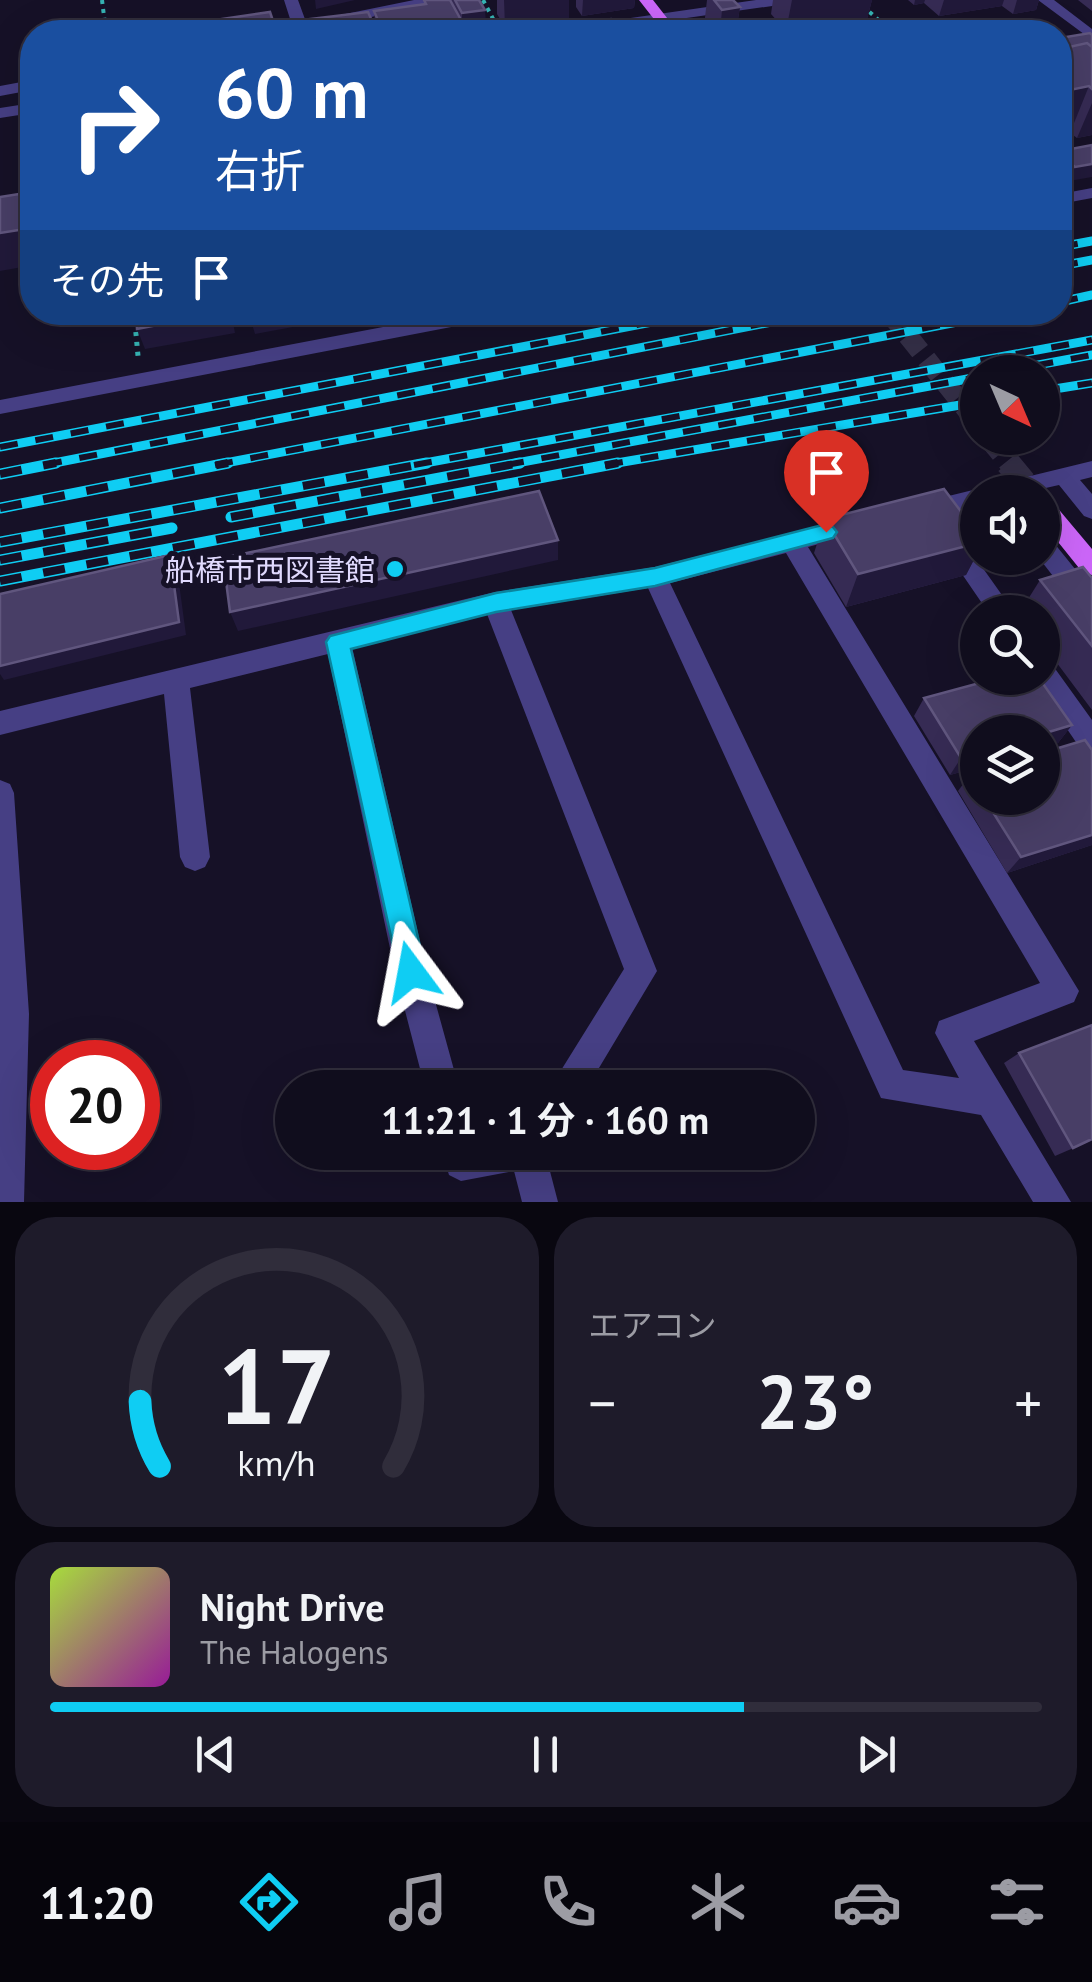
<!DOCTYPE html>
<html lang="ja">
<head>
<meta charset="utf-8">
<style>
	body { margin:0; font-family:"PT Sans","Noto Sans JP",sans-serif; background:#1e1b2a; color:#f1f3f6; height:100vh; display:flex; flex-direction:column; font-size:38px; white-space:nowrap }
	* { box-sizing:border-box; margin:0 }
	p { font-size:32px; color:#9c9ca4 }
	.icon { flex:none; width:55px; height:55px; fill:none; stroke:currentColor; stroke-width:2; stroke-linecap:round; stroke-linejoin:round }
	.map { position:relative; height:1202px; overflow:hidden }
	.side { display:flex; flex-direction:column; gap:15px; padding:15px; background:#090710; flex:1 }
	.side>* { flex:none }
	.banner { position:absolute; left:20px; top:20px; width:1052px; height:305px; border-radius:40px; box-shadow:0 10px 40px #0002,0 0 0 2px #302d3b; background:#1a4fa0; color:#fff; overflow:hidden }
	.needle { width:65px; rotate:136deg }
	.tools { position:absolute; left:960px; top:355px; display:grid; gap:20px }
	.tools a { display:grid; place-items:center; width:100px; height:100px; border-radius:50%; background:#100d1d; box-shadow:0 10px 40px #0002,0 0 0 2px #302d3b; font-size:50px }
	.speed { position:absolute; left:30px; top:1040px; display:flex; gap:20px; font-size:50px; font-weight:700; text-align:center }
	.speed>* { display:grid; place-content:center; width:130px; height:130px; border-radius:50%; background:#100d1d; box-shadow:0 10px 40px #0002,0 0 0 2px #302d3b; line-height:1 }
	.speed .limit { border:15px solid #d22; background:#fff; color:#111 }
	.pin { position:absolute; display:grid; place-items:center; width:85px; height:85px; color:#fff; margin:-102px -42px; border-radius:50% 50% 50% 0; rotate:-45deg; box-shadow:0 0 10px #0007 }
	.pin .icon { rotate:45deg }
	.me { position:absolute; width:110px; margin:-55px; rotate:347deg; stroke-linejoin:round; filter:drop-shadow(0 0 8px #0008) }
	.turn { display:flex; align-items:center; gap:35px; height:210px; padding:0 30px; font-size:45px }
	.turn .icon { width:130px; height:130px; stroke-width:2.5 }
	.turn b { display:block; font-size:70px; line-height:85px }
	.then { display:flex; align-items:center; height:95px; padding:0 30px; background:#0003; gap:20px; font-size:38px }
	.big { font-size:75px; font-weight:700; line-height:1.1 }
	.side .card { flex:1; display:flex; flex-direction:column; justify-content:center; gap:15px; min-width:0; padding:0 35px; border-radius:40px; background:#1e1b2a }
	.side .dial { align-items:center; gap:0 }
	.dial svg { height:260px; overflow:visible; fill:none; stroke:#302d3b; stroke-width:7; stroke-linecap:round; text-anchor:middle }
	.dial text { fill:#f1f3f6; stroke:none }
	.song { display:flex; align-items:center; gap:30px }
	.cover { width:120px; height:120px; border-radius:15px; background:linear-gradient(135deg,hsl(80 70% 55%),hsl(300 70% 35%)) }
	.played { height:10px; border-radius:5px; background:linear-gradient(90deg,#0fcdf3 70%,#302d3b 70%) }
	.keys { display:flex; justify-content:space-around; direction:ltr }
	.heat { display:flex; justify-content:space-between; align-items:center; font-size:55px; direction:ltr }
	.side .tiles { flex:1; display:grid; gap:15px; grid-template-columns:1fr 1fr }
	.card:last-child { grid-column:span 2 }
	.trip { position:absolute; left:275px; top:1070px; width:540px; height:100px; border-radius:50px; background:#100d1d; box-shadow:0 10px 40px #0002,0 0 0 2px #302d3b; font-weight:700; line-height:100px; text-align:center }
	.dock { display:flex; height:160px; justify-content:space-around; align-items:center; background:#06050c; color:#9c9ca4 }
	.dock .icon { width:70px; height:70px }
	.dock .current { color:#0fcdf3 }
	.dock b { font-size:45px; color:#f1f3f6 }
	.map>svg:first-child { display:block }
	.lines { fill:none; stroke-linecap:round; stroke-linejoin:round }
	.major-tunnel-far1 { stroke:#342f47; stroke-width:20; stroke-dasharray:20 10; stroke-linecap:butt }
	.major-tunnel { stroke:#342f47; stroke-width:25; stroke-dasharray:25 12; stroke-linecap:butt }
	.path-far1 { stroke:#36b4b4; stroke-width:4; stroke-dasharray:4 5; stroke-linecap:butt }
	.path { stroke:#36b4b4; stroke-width:5; stroke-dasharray:4 6; stroke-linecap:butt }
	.minor { fill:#463f84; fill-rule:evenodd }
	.major { fill:#cb66f8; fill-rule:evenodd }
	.rail-far1-casing { stroke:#0fcdf3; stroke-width:9 }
	.rail-casing { stroke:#0fcdf3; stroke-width:11 }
	.rail-far1 { stroke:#161127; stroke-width:6; stroke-dasharray:18; stroke-linecap:butt }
	.rail { stroke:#161127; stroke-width:8; stroke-dasharray:22; stroke-linecap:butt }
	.wall { fill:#362b54 }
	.shaded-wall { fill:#21193a }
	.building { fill:#483e66; stroke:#60567e; stroke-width:2.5 }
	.route { fill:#0fcdf3; stroke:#0a859e; stroke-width:2.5 }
	.poi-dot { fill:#0fcdf3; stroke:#161127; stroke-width:4 }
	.labels { text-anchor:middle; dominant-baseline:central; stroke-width:10; stroke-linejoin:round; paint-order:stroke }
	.poi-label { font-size:30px; fill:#e0d9fd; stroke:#161127; text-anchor:end }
</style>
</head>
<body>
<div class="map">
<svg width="1092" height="1202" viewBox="0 0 1092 1202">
	<rect width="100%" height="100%" fill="#161127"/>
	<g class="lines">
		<!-- major-tunnel-far1 -->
		<path class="major-tunnel-far1" d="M889,312L978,424
			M988,438L1010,465"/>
		<!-- major-tunnel -->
		<path class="major-tunnel" d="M1008,463L1032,492"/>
		<!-- path-far1 -->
		<path class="path-far1" d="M102,0L106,32
			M483,0L499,30
			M856,0L892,32"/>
		<!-- path -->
		<path class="path" d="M134,312L138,356"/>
		<!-- minor -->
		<path class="minor" d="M284,0H298L306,22L414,0H442L309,32H270L292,25Z
			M756,0H793L786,4L588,32H554L561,28Z
			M1038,0H1054L1092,29V40Z
			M32,80V90L0,96V86Z
			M32,103V113L0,118V108Z
			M1092,188V198L1060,204V194Z
			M462,312H508L498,318L0,414V400Z
			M1092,461V477L1080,480L1092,494V519L1084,516L1059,485L1028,492H978V506L924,520L912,511L924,502Z
			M851,518L863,527L859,533L808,547L1079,991L1074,1002L974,1041L1071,1202H1033L981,1115L881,1098L648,588L511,610L657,971L587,1088H550L624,969L487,614L352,647L427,972L459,1088H425L395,972L328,654L190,688L210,857L205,867L195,871L185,867L180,857L164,694L0,735V711L495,592L655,567ZM786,553L1040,983L939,1021L935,1033L959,1078L903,1070L670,583Z
			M950,530L958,533L1014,612H988L938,539L942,533Z
			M1042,535L1050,538L1092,590V618L1083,615L1039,558H1042Z
			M1042,660L1051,663L1092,720V754L1082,751L1033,679L1042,678Z
			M0,780L10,784L14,793L29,1014L24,1202H0Z
			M442,1152H545L558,1202H522L514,1171L461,1181L449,1175Z"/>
		<!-- major -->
		<path class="major" d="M639,0H653L678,32H664Z
			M1042,497L1050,499L1092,549V575L1083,573L1042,522Z"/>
		<defs>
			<path id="rail-far1" d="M1060,247L1092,241
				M1060,266L1092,260
				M1060,302L1092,295
				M1000,372L1092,355
				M1042,391L1092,383
				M0,447L704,312
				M44,465L822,312
				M215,465L1009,312
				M414,465L1092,340
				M506,465L978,377
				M605,465L978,402"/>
			<path id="rail" d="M0,474L56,463
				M0,508L228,463
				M231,517L520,463
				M0,542L427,463
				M0,560L172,528
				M0,581L618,463"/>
		</defs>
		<!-- rail-far1 casing -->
		<use href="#rail-far1" class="rail-far1-casing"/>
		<!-- rail casing -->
		<use href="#rail" class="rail-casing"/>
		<!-- rail-far1 -->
		<use href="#rail-far1" class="rail-far1"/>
		<!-- rail -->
		<use href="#rail" class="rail"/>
	</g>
	<!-- wall -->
	<path class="wall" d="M424,0H479L486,23L462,26L461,23V32H379L375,25L374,11L424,5Z
		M497,0H569V18L505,27L497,14Z
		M576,0H635L634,8L582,16L576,7Z
		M707,0H733L740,7L736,32H709L704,26Z
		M773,0H872L867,19L786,31L771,14Z
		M908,0H1039L1036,10L1013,14L1002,6L939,16L924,3L914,5Z
		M1078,0H1092V11Z
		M1092,35V135L1077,138L1070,133L1060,135V38Z
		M1092,145L1069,181L1060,174V151Z
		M825,519L978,534V552L966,575L846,607L814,553Z
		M1092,578V710L1042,643V612H1020L1040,580Z
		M924,698L1072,725L1058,743L1042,747V732H978V767L950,775L914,716Z
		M978,772V798H1042L1092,845L1007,873L958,791L970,775Z
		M1092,1025V1140L1055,1156L1004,1063L1019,1053Z"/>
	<!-- shaded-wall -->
	<path class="shaded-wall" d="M315,0H355L316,9Z
		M504,0H569V18L505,27Z
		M583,0H635L634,8L582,16Z
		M792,0H872L867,19L786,31Z
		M915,0H925L924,3L914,5Z
		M944,0H1004L1002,6L939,16Z
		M1017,0H1039L1036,10L1013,14Z
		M740,7L736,32H720L722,10Z
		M485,10L486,23L462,26V13Z
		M461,20V32H382V30Z
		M1089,86L1070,133L1060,135V92Z
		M1092,103V135L1077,138Z
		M1092,164V177L1069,181L1075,167Z
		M25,229L32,246V276L28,266L0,271V233Z
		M225,312H231L235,333L145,349L137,329Z
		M239,312H307L309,324L255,334L252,324L243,326Z
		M325,312H374V314L327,322Z
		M558,540V560L238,631L230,612Z
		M978,543V552L966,575L846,607L858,574Z
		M170,555L177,568L186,635L4,680L0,674V666Z
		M1072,725L1058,743L1042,747V734Z
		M978,753V767L950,775L961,758Z
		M1092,835V845L1007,873L1021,857Z"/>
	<!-- building -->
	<path class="building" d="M424,0H450L461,20L382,30L374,11L426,4Z
		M455,0H479L485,10L462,13Z
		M714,0H733L740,7L722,10Z
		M270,12L276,30L258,32H219L215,20Z
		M368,12L376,30L358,32H315L310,19Z
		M611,19L622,32H535L534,30L566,26L569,30L583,28L580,24Z
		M978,22L991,32H920Z
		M1090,33L1092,35V47L1087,43L1060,49V38Z
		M1087,43L1092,47V89L1089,86L1060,92V49Z
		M1092,145V164L1075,167L1060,154V151Z
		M32,192V258L25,259V229L0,233V197Z
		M136,312H225L137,329Z
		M944,489L978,534V543L858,574L825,519Z
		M539,491L558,540L230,612L223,558Z
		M170,555L179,622L0,666V594Z
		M1083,567L1092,578V646L1040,580Z
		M998,678H1039L1072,725L1042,734V732H978V753L961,758L924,698Z
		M1085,740L1092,750V835L1021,857L984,798H1042V753Z
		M978,772V787L970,775Z
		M1092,1025V1139L1073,1148L1019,1053Z"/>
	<!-- route -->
	<path class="route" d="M826,524L833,527L837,532L833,538L655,586L496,612L351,649L426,972L421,982L411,986L401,982L326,642L330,636L496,593L655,568Z"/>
	<!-- markers -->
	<circle class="poi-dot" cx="395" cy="569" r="10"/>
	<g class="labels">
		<!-- poi labels -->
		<g class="poi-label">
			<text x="375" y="569">船橋市西図書館</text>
		</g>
	</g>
</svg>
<div class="tools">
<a><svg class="needle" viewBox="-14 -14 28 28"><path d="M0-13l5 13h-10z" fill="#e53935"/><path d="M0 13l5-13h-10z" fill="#9c9ca4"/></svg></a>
<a><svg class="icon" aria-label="sound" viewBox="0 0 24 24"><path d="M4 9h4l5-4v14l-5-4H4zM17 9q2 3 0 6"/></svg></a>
<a><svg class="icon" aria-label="search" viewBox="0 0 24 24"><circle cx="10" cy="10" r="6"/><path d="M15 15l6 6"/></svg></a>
<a><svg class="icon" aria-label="layers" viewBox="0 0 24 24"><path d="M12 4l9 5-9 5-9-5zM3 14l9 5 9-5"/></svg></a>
</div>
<div class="speed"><div class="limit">20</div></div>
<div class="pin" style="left:826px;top:532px;background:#d93025"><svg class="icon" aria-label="arrive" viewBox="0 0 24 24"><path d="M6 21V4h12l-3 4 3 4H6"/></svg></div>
<svg class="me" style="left:411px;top:972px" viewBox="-20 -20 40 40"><path d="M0-17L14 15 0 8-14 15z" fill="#0fcdf3" stroke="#fff" stroke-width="4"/></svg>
<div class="trip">11:21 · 1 分 · 160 m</div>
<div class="banner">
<div class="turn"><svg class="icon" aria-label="right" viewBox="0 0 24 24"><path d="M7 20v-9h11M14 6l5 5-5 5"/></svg><div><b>60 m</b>右折</div></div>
<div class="then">その先<svg class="icon" aria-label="arrive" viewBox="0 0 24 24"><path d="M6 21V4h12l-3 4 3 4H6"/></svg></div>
</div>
</div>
<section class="side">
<div class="tiles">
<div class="card dial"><svg viewBox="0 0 100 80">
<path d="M14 69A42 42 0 1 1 86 69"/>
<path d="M14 69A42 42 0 0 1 8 49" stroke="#0fcdf3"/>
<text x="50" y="56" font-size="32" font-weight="700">17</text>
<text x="50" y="72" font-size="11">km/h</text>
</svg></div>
<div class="card"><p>エアコン</p>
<div class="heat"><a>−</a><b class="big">23°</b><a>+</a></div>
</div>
<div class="card">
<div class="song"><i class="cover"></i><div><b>Night Drive</b><p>The Halogens</p></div></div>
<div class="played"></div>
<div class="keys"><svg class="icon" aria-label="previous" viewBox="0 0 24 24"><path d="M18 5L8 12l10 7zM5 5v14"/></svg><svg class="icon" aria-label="pause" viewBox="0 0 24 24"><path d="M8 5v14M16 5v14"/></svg><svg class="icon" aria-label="next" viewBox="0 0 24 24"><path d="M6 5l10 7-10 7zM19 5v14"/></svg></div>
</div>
</div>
</section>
<nav class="dock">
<b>11:20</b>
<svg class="icon current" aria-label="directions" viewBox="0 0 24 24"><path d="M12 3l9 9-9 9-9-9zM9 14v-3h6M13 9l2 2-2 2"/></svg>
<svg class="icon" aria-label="music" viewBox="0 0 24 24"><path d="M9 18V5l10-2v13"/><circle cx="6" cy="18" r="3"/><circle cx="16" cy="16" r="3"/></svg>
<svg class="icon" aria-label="phone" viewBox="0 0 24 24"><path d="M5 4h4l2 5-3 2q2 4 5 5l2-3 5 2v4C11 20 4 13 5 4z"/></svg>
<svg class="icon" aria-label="climate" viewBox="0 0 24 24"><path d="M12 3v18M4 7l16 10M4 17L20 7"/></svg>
<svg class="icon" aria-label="car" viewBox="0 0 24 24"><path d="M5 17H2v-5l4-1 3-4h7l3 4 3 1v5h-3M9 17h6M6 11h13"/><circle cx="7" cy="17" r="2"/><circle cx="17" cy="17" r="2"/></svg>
<svg class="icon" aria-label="filters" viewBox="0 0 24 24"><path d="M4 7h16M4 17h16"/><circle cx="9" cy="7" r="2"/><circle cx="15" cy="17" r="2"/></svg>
</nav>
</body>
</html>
